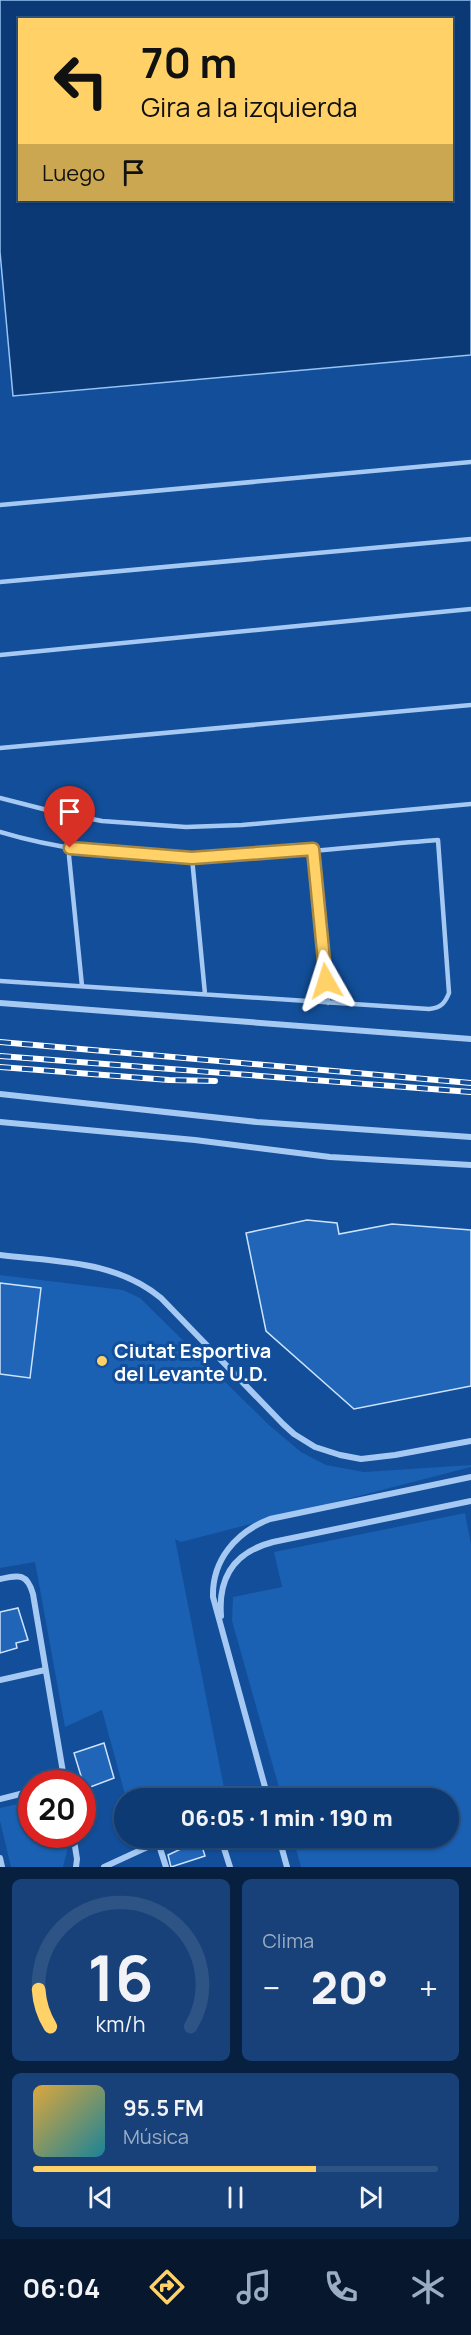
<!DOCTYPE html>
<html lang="es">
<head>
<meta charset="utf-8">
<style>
	body { margin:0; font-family:Manrope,sans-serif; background:#174178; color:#f1f3f6; height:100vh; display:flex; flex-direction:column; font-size:22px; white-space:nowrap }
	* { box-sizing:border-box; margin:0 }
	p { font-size:20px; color:#9badc4 }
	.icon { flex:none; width:33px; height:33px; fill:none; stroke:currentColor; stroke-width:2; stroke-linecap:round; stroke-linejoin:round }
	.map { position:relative; height:1867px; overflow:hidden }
	.drawer { display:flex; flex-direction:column; gap:12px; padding:12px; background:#08203f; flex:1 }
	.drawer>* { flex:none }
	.guide { position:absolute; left:18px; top:18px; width:435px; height:183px; border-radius:0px; box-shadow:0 2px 4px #0004,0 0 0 2px #2e5485; background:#ffd167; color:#111; overflow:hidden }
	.speed { position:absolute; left:18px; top:1770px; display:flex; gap:12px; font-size:30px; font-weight:700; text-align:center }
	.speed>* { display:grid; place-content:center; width:78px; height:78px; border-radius:50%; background:#0e3a73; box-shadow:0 2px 4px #0004,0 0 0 2px #2e5485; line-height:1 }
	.speed .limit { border:9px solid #d22; background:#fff; color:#111 }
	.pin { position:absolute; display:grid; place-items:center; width:51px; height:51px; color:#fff; margin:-62px -26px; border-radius:50% 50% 50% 0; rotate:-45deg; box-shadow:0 0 6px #0007 }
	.pin .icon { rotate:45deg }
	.me { position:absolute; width:66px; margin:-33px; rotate:354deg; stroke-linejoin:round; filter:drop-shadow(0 0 4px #0008) }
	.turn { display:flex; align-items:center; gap:21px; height:126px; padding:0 24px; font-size:27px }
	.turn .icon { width:78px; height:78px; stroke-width:2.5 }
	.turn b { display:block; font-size:42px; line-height:51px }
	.then { display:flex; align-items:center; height:57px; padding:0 24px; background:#0003; gap:12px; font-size:22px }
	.big { font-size:45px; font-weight:800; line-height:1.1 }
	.drawer .widget { flex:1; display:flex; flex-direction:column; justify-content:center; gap:9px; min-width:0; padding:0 21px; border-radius:9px; background:#174178 }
	.drawer .dial { align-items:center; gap:0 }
	.dial svg { height:156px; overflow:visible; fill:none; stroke:#2e5485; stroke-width:7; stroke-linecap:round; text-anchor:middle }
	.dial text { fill:#f1f3f6; stroke:none }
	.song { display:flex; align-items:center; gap:18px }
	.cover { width:72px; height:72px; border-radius:9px; background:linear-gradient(135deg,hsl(40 70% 55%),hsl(190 70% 35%)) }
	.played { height:6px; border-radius:3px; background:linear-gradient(90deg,#ffd167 70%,#2e5485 70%) }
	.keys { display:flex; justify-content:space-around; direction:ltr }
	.heat { display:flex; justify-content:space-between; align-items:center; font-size:33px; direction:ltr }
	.drawer .tiles { flex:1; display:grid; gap:12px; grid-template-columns:1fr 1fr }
	.widget:last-child { grid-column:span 2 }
	.trip { position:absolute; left:114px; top:1788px; width:345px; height:60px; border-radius:30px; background:#0e3a73; box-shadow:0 2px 4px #0004,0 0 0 2px #2e5485; font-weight:800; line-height:60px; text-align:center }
	.dock { display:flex; height:96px; justify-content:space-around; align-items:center; background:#06172e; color:#9badc4 }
	.dock .icon { width:42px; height:42px }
	.dock .current { color:#ffd167 }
	.dock b { font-size:27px; color:#f1f3f6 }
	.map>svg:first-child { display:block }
	.green { fill:#1a60b3 }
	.water { fill:#0b3975; stroke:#96c4f6; stroke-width:1.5; fill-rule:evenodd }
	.building { fill:#2065b8; stroke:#cde3fd; stroke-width:1.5 }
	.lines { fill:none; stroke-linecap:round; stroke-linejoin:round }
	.lane { stroke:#a5c9f3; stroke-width:4.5 }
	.street { stroke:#a5c9f3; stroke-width:6 }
	.rail-casing { stroke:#fff; stroke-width:6 }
	.rail { stroke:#124e99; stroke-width:4; stroke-dasharray:11; stroke-linecap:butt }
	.route-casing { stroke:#a68843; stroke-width:15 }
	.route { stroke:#ffd167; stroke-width:10 }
	.poi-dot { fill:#ffd167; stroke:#124e99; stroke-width:2 }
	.labels { text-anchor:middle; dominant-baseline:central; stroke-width:6; stroke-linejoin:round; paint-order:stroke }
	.poi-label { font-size:20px; font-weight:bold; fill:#fff; stroke:#124e99; text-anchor:start }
</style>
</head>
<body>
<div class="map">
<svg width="471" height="1867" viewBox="0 0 471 1867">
	<rect width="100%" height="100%" fill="#124e99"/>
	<!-- green -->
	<path class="green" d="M0,1275L123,1290L140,1298L269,1425L301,1452L326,1465L364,1472L471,1465V1467L181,1542L175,1539L226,1798H126L102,1710L65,1727L35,1562L0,1568Z
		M465,1513L471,1544V1867H301L293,1838H448V1798H282L232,1621L233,1597L282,1587L274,1552Z
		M31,1801L32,1834L66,1835L67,1851L63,1867H11L0,1821V1808Z"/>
	<!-- water -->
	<path class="water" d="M0,0H471V355L13,396L0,252ZM20,20H452V200H20Z"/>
	<!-- building -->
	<path class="building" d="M307,1220L337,1223L339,1234L392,1224L471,1230V1386L354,1409L266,1331L246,1233Z
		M0,1283L41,1288L30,1378L0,1374Z
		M18,1608L28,1640L16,1643L17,1648L0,1653V1612Z
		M104,1743L114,1778L85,1789L74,1753Z
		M200,1840L205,1856L171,1867L168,1855Z"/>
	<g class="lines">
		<!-- lane -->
		<path class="lane" d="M0,505L471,462
			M0,582L471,539
			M0,655L471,609
			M0,748L471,705
			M0,798L47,810L102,821L186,827L242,825L471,804
			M0,832C142,875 293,851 438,840L449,993C445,1003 441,1008 429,1009L0,981
			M70,848L69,856L82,986
			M313,849L328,1003
			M192,858L205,994"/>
		<!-- street -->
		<path class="street" d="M0,1003L471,1039
			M0,1094L257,1122L471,1137
			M0,1122L195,1140L330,1157L471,1165
			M0,1255C57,1262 115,1260 161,1298L283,1424L294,1434L315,1447L340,1455L361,1459L395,1455L471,1441
			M0,1579C19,1575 27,1573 33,1594L65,1784
			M221,1616C218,1578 234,1552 273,1542L471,1501
			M0,1680L45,1670
			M268,1798L213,1597C212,1560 236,1532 270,1519L471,1477
			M0,1799L32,1791
			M73,1834L77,1859L76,1867
			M218,1838L223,1845L230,1867
			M279,1838L287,1867
			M158,1842L166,1867
			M0,1858L2,1867
			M104,1867L167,1838"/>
		<defs>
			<path id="rail" d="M0,1042L471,1083
				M0,1056L471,1092
				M0,1067L169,1080L215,1081"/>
		</defs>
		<!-- rail casing -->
		<use href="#rail" class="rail-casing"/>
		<!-- rail -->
		<use href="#rail" class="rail"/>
	</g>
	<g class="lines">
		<defs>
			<path id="route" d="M70,848L192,858L313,849L326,981"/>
		</defs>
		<!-- route casing -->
		<use href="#route" class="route-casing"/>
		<!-- route -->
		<use href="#route" class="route"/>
	</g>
	<!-- markers -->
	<circle class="poi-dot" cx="102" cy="1361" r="6"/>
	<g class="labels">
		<!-- poi labels -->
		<g class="poi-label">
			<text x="114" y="1350">Ciutat Esportiva<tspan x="114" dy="23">del Levante U.D.</tspan></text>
		</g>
	</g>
</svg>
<div class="speed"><div class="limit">20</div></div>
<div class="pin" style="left:70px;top:848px;background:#d93025"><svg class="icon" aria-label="arrive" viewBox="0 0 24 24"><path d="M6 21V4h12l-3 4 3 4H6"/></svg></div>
<svg class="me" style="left:326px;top:981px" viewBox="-20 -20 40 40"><path d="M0-17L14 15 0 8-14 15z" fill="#ffd167" stroke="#fff" stroke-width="4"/></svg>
<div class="trip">06:05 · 1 min · 190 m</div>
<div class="guide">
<div class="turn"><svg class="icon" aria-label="left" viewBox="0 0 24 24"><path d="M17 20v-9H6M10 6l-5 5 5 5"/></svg><div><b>70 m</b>Gira a la izquierda</div></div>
<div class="then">Luego<svg class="icon" aria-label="arrive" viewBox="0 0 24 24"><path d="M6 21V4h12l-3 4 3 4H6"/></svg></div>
</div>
</div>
<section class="drawer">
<div class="tiles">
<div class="widget dial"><svg viewBox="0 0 100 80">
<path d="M14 69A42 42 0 1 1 86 69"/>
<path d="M14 69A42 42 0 0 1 8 50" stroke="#ffd167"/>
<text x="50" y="56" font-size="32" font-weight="700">16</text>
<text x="50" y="72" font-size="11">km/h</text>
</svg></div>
<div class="widget"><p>Clima</p>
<div class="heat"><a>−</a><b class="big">20°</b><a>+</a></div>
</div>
<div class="widget">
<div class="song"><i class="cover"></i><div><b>95.5 FM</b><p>Música</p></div></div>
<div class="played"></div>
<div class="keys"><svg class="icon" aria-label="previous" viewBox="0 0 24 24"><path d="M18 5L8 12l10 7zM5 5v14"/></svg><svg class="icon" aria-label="pause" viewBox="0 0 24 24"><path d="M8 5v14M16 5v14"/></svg><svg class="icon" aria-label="next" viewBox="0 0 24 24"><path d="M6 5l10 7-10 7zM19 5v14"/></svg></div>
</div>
</div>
</section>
<nav class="dock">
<b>06:04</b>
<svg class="icon current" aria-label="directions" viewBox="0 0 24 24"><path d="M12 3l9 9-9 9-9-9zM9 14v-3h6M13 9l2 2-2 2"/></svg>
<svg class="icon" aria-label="music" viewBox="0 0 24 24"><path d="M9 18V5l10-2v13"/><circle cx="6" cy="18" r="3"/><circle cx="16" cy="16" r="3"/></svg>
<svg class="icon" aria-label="phone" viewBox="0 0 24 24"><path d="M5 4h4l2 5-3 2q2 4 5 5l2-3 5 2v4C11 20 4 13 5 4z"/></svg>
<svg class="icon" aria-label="climate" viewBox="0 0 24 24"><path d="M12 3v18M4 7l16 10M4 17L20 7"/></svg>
</nav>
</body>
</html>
